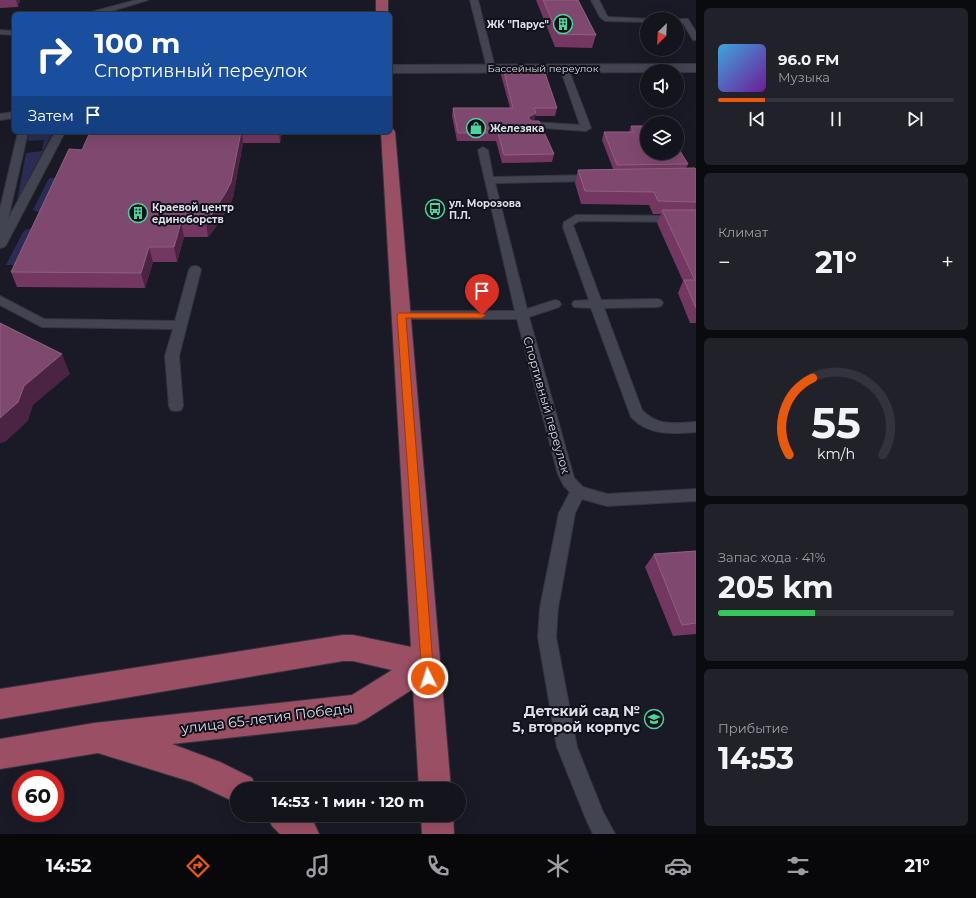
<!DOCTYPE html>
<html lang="ru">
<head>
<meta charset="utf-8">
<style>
	body { margin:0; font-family:Montserrat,sans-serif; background:#202129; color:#f1f3f6; height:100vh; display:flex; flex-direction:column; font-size:15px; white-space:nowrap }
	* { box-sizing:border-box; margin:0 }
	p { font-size:13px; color:#9d9ea3 }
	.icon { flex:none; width:22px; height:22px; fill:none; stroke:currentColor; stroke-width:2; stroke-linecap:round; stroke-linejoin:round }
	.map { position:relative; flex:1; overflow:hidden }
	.panel { display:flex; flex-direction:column; gap:8px; padding:8px; background:#0a0b0f; width:280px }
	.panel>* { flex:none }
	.guide { position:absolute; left:12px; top:12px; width:380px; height:122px; border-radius:6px; box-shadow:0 4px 16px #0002,0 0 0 1px #32333b; background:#1a4fa0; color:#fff; overflow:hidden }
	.needle { width:26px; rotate:204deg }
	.buttons { position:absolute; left:640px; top:12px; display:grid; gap:8px }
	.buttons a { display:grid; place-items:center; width:44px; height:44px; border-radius:50%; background:#13141c; box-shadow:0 4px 16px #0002,0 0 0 1px #32333b; font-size:20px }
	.speed { position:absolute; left:12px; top:770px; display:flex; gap:8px; font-size:20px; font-weight:700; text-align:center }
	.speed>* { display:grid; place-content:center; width:52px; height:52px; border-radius:50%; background:#13141c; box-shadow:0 4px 16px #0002,0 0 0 1px #32333b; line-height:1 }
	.speed .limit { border:6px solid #d22; background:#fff; color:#111 }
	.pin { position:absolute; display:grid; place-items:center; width:34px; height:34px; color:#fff; margin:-41px -17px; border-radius:50% 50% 50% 0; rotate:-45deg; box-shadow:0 0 4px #0007 }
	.pin .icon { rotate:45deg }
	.me { position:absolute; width:44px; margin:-22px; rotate:356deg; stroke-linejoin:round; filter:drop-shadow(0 0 3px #0008) }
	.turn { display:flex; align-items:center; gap:14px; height:84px; padding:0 16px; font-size:18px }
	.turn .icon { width:52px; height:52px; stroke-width:2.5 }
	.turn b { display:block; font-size:28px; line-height:34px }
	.then { display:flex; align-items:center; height:38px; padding:0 16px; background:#0003; gap:8px; font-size:15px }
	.big { font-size:30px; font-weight:700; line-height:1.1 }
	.panel .card { flex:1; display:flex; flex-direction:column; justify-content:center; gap:6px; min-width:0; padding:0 14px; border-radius:6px; background:#202129 }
	.panel .dial { align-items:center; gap:0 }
	.dial svg { height:104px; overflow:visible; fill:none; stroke:#32333b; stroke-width:7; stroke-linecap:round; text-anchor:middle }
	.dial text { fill:#f1f3f6; stroke:none }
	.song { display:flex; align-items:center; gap:12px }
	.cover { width:48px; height:48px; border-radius:6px; background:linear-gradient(135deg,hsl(200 70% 55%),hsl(280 70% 35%)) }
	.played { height:4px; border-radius:2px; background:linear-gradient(90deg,#ea580c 20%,#32333b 20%) }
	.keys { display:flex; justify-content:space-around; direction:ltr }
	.heat { display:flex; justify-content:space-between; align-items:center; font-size:22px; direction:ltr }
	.charge { height:6px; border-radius:3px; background:linear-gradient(90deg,#34c759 41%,#32333b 0) }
	.trip { position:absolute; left:230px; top:782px; width:236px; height:40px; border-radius:20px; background:#13141c; box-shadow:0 4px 16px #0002,0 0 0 1px #32333b; font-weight:700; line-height:40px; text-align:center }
	.menu { display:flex; height:64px; justify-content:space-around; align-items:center; background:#08080b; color:#9d9ea3 }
	.menu .icon { width:28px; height:28px }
	.menu .active { color:#ea580c }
	.menu b { font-size:18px; color:#f1f3f6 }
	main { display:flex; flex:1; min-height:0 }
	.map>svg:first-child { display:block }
	.green { fill:#2b2c55 }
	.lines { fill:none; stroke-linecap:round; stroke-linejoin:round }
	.lane-casing { stroke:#34353d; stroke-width:2 }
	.street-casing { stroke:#34353d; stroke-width:2 }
	.primary-casing { stroke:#34353d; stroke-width:2 }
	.lane { fill:#434451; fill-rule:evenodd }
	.street { fill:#434451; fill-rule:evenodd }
	.primary { fill:#9b4f65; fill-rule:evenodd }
	.wall { fill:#743761 }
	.shaded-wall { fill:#4b2443 }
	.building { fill:#7f496f; stroke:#8e6082 }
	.route { fill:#ea580c; stroke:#983908 }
	.labels { text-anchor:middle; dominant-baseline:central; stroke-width:4; stroke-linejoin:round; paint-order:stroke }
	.far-poi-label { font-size:10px; font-weight:bold; fill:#dcdde5; stroke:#10111b; text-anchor:start }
	.far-street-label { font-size:10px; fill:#dcdde5; stroke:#10111b }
	.street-label { font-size:12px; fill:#dcdde5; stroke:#10111b }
	.near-poi-label { font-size:14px; font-weight:bold; fill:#dcdde5; stroke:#10111b; text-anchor:end }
	.near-street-label { font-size:14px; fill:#dcdde5; stroke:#10111b }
</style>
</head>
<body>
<main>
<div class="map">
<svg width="696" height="834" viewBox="0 0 696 834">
	<rect width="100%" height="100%" fill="#191a25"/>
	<!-- green -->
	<path class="green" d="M29,132H53L17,201L26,153L42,151L44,140L28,141Z
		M49,178H59L42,213L33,210Z
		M32,228L17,265H6L22,234L25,230Z"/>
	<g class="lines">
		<defs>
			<path id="lane" d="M136,0H148L102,14H90L91,12Z
				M470,0H478L495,68L494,70H488L487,68Z
				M591,0H599L607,16L609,17L650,19H647V22L605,21L600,17Z
				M676,19H688L696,32V40H693L683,23H677Z
				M0,30L14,31V35L0,34Z
				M564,65L568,68L591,128L586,131L530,127L528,125L533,122L580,125L560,68Z
				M14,112V118L0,120V114Z
				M18,132H28L8,219L55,132H65L6,245L4,247L0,248V209Z
				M483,147L488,150L493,177L594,175L599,178L594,181L495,183L527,309L555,300L559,301L561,304L559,307L529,317L574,478L583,487L607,494L696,489V501L607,506L582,499L575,513L558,608L556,637L577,747L603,812L615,834H593L586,819L557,747L538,637L540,608L559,513L570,492L564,486L558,474L517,319H401L397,318L395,315L397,312L401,311H515L478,150Z
				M576,215L696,216V222L579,221L573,225L601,300L657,299L661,300L663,303L661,306L657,307L604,308L642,410C658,427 675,423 696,422V432C672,434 649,436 631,417L591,308L574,307L572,304L574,301L589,300L563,227L564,222Z
				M195,266L199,267L201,270L179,356L183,406L181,410L176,411L171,410L169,406L165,356L173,329L42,327L0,305V296L44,319L175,321L189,270L191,267Z"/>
			<path id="street" d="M696,64V72L390,73V65Z"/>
			<path id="primary" d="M376,0H388V14H376Z
				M390,128L393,129L395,132L451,789H419L413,689L366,719L356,724L172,744L220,762L252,778L257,789H237V803L192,782L98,753L0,769V739L94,723L352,695L392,670L353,661H343L0,719V689L343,635H353L411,647L381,132H390Z
				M267,815H306L314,823L319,834H280L272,826Z
				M421,815H453L454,834H422Z"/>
		</defs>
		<!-- lane casing -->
		<use href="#lane" class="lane-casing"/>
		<!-- street casing -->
		<use href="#street" class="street-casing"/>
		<!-- primary casing -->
		<use href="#primary" class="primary-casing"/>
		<!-- lane -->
		<use href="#lane" class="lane"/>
		<!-- street -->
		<use href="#street" class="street"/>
		<!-- primary -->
		<use href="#primary" class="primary"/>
	</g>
	<!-- wall -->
	<path class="wall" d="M0,0H20L18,7L0,8Z
		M536,0H578L596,35L592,48L555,47Z
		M503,68L519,73L557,108L555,116H535L534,121L554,154L552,162L502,163L496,141H457L452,116L453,108H510L501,75Z
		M631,126L688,164L686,168L696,170V323H690L678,293L683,281L657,223L661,214H653L649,205L581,204L575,183L578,170L613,169L602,140L604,132H629Z
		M90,132H282L280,143H243L233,197L229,207L213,231L208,237H184L177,262H153L145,288L17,287L11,272L82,150Z
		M696,551V634L673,636L645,567L654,554Z"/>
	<!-- shaded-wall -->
	<path class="shaded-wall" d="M16,0H20L18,7Z
		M536,113L534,121L527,125L528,117Z
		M241,132H242L243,143L233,197L229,207L213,231L208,237L206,222Z
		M279,132H282L280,143Z
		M181,222L184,237L177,262L174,247Z
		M149,247L153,262L145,288L141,273Z
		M62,354L70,374L33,405L28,421L5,442L0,443V418L24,386Z"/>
	<!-- building -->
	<path class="building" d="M543,0H578L596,35L558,34Z
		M516,66L519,73H545L557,108H534L536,113L528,117L531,121H539L554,154L504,155L498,133H458L453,108H513L503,68Z
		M631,126H647V153H677V146L688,164L617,165L604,132H634Z
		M90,132H241L231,182L226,192L210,217L206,222H181L174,247H149L141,273L11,272L69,149L82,150Z
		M695,168L696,170V202L658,201L654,192L585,191L578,170Z
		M662,210H696V308L684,280H695Z
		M0,323L62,354L24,386L18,402L0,418Z
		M696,551V623L682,625L654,554Z"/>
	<!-- route -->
	<path class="route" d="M399,313H482L486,315L482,318H406L434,678L432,682L428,684L424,682L422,678L397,315Z"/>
	<!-- icons -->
	<defs>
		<symbol id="building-ring" viewBox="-11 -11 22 22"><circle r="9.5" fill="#10111b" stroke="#4ad49c" stroke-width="1.5"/><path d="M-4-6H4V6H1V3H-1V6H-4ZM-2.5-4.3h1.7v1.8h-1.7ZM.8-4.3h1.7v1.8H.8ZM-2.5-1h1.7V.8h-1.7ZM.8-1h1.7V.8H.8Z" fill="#4ad49c"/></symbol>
		<symbol id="shop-ring" viewBox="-11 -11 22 22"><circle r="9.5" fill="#10111b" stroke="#4ad49c" stroke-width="1.5"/><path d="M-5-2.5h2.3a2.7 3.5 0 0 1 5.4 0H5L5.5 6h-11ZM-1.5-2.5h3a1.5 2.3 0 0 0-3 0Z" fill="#4ad49c"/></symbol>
		<symbol id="bus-ring" viewBox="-11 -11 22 22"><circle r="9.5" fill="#10111b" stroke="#4ad49c" stroke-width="1.5"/><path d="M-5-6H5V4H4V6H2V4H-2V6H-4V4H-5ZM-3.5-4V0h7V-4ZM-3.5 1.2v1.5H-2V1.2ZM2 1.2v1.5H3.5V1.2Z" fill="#4ad49c"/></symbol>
		<symbol id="school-ring" viewBox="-11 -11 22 22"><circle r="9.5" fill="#10111b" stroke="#4ad49c" stroke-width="1.5"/><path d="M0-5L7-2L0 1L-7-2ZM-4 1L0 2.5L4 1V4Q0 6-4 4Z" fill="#4ad49c"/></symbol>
	</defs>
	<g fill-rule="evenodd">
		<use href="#building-ring" x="552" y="13" width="22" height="22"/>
		<use href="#shop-ring" x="465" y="117" width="22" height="22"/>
		<use href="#bus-ring" x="424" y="198" width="22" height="22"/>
		<use href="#building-ring" x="127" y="202" width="22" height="22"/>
		<use href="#school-ring" x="643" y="708" width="22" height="22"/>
	</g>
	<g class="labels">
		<!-- far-poi labels -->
		<g class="far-poi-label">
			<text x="549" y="24" text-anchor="end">ЖК "Парус"</text>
			<text x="490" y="128">Железяка</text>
			<text x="449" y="203">ул. Морозова<tspan x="449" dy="12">П.Л.</tspan></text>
			<text x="152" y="207">Краевой центр<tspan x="152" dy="12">единоборств</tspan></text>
		</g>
		<!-- far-street labels -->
		<g class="far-street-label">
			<text x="543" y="68">Бассейный переулок</text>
		</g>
		<!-- street labels -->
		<g class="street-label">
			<text transform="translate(547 405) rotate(74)">Спортивный переулок</text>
		</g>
		<!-- near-poi labels -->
		<g class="near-poi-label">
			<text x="640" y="711">Детский сад №<tspan x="640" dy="16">5, второй корпус</tspan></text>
		</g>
		<!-- near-street labels -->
		<g class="near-street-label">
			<text transform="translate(267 718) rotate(-7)">улица 65-летия Победы</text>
		</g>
	</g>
</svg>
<div class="buttons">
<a><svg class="needle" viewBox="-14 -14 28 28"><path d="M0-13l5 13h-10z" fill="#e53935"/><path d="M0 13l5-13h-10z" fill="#9d9ea3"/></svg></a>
<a><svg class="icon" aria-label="sound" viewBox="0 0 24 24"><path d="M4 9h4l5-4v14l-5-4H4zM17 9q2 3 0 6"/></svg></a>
<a><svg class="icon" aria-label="layers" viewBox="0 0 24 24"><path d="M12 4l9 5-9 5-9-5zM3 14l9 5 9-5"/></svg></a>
</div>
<div class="speed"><div class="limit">60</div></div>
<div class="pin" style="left:482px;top:315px;background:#d93025"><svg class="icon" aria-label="arrive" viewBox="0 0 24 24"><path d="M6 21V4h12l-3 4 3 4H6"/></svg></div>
<svg class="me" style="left:428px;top:678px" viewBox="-20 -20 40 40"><circle r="17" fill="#ea580c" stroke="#fff" stroke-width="3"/><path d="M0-11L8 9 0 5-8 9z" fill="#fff"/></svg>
<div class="trip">14:53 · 1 мин · 120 m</div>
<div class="guide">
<div class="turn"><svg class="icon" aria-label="right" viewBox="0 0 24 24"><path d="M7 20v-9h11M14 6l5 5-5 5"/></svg><div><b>100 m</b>Спортивный переулок</div></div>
<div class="then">Затем<svg class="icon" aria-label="arrive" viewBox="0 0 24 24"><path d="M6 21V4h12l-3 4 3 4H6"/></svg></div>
</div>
</div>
<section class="panel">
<div class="card">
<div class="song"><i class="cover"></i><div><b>96.0 FM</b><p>Музыка</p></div></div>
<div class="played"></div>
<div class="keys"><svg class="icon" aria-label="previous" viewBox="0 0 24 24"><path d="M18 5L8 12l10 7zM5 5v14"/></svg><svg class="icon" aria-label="pause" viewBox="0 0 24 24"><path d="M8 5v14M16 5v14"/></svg><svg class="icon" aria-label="next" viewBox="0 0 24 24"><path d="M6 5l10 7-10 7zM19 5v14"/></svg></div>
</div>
<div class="card"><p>Климат</p>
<div class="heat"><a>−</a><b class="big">21°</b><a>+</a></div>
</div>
<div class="card dial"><svg viewBox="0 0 100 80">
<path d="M14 69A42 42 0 1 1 86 69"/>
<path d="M14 69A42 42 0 0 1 32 10" stroke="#ea580c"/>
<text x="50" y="56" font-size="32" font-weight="700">55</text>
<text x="50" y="72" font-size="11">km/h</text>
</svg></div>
<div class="card"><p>Запас хода · 41%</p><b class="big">205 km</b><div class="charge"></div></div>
<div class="card"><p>Прибытие</p><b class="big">14:53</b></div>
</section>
</main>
<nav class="menu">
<b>14:52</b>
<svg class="icon active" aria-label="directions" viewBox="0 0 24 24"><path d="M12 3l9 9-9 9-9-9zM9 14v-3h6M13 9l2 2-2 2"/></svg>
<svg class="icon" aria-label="music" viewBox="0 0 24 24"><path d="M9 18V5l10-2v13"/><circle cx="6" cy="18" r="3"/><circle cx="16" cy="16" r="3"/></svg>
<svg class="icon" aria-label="phone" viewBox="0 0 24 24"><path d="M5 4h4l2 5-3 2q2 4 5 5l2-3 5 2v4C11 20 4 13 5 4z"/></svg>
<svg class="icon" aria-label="climate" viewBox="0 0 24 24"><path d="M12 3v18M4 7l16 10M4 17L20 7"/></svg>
<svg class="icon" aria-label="car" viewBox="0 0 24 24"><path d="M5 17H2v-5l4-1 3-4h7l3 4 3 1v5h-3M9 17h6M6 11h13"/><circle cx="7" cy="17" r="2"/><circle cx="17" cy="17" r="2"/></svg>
<svg class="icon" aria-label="filters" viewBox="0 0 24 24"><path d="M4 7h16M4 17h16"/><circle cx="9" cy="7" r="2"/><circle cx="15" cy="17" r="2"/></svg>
<b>21°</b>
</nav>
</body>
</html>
